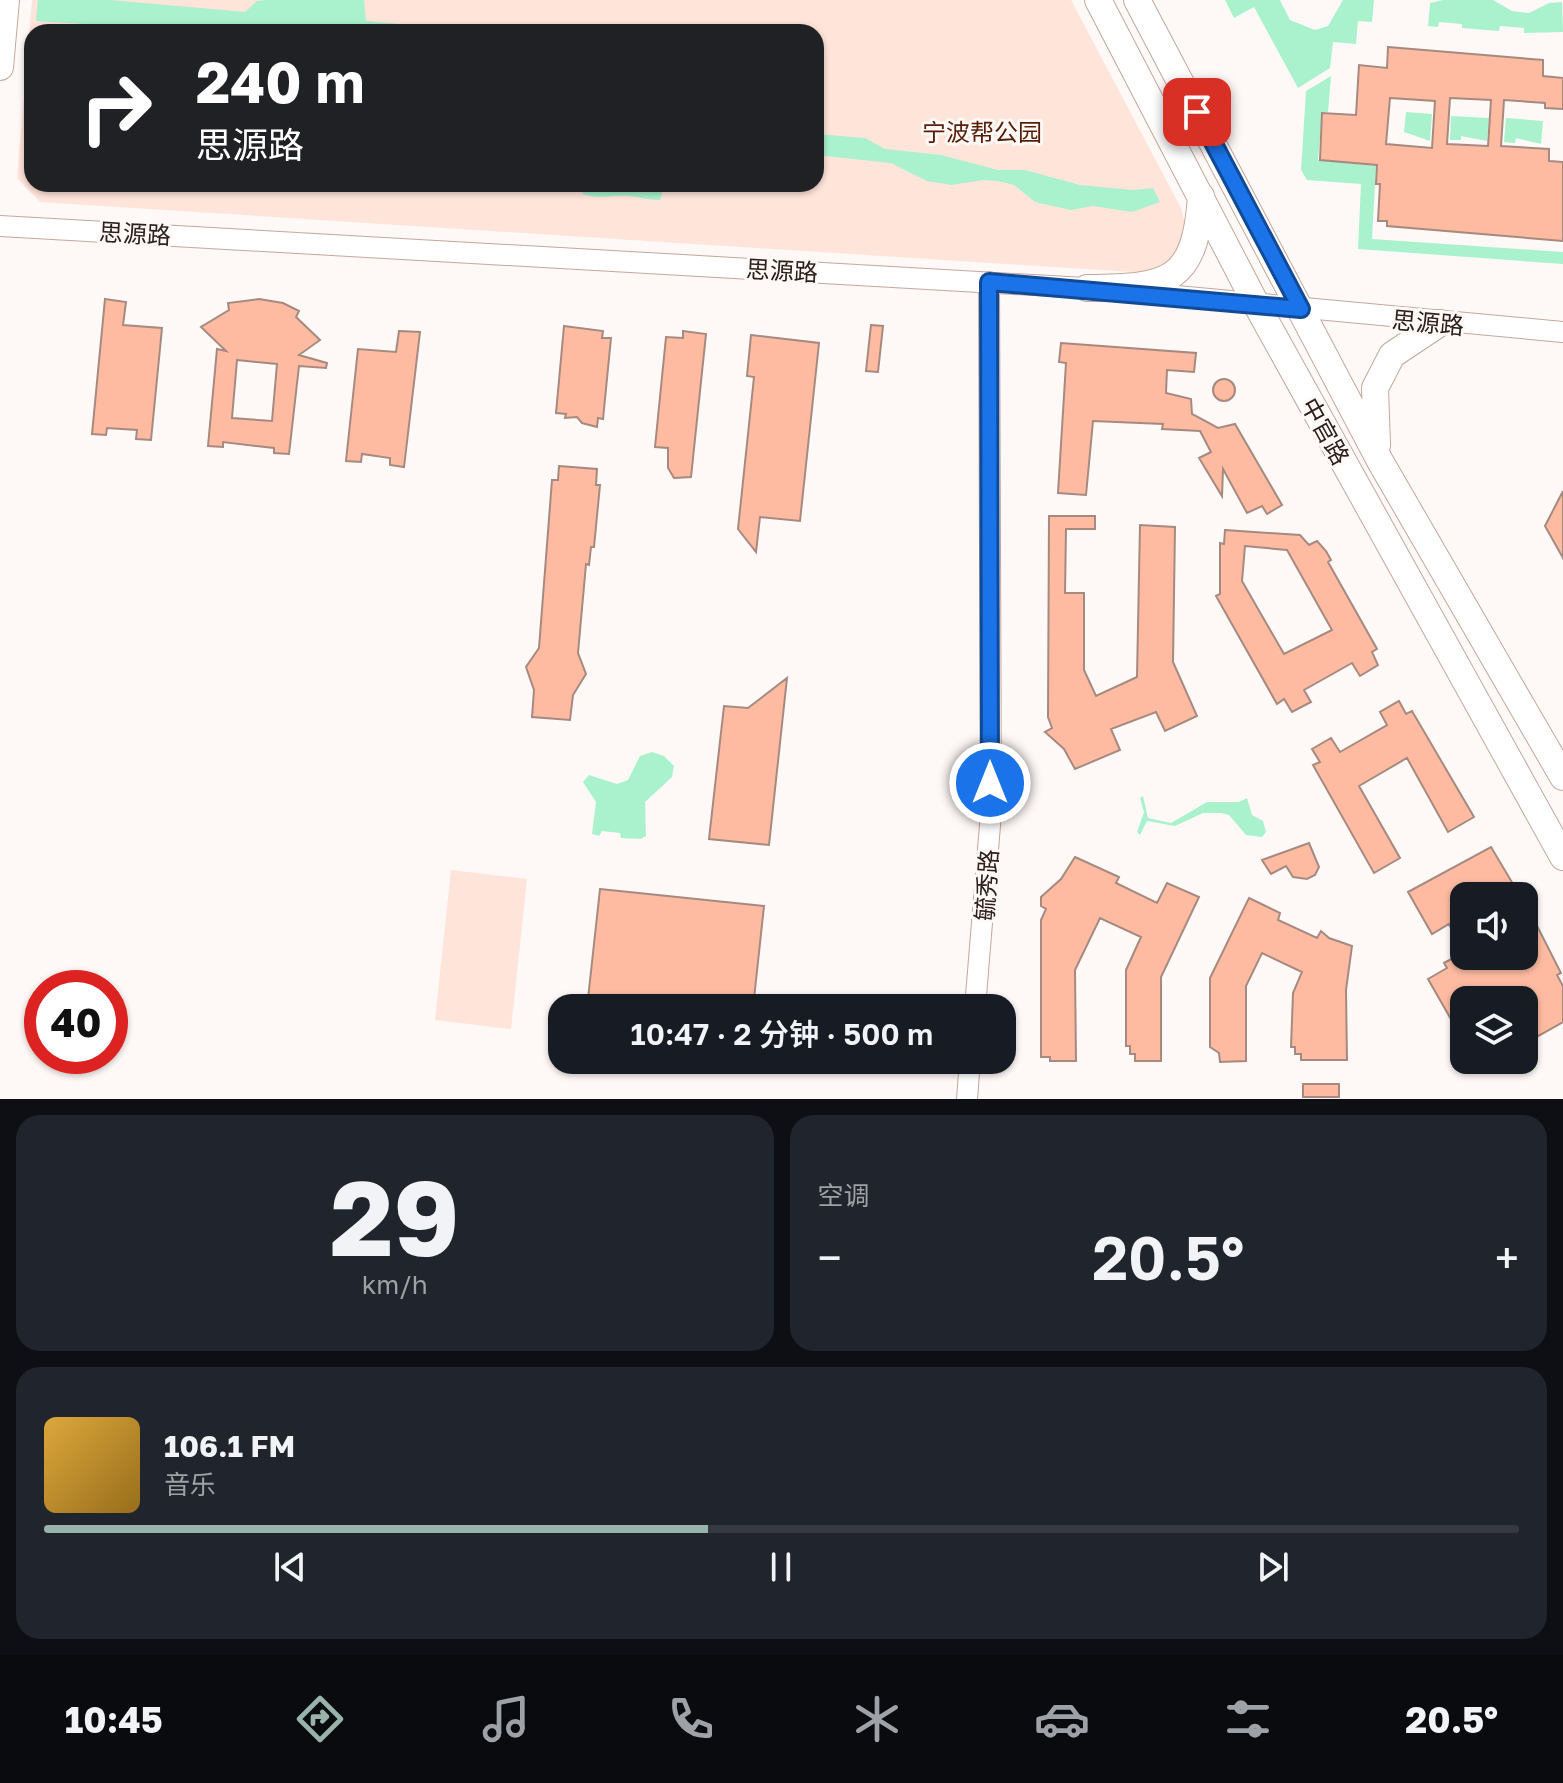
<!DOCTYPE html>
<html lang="zh">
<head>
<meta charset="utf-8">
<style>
	body { margin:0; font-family:"Golos Text","Noto Sans SC",sans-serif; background:#20242c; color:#f1f3f6; height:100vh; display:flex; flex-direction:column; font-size:30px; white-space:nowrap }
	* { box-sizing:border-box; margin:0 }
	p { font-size:26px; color:#9ea1a6 }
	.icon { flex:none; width:44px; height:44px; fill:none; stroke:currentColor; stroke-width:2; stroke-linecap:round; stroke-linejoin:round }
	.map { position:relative; height:1099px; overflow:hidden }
	.drawer { display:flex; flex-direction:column; gap:16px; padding:16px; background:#0d0f14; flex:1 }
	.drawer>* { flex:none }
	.hud { position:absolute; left:24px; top:24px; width:800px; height:168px; border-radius:24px; box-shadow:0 2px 6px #0004; background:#202124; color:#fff; overflow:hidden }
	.tools { position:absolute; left:1450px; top:882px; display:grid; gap:16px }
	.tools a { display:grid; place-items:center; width:88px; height:88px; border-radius:16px; background:#171b24; box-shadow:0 2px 6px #0004; font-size:40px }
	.speed { position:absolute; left:24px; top:970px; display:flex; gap:16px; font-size:40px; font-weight:700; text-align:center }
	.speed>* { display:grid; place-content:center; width:104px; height:104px; border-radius:50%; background:#171b24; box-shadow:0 2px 6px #0004; line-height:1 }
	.speed .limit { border:12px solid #d22; background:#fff; color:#111 }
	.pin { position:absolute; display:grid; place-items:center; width:68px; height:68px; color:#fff; margin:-34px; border-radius:16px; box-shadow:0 4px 12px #0006 }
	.me { position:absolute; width:88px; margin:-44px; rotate:0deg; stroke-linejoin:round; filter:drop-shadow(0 0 6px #0008) }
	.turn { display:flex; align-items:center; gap:28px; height:168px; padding:0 40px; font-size:36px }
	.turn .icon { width:104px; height:104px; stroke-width:2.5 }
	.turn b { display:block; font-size:56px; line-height:68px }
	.big { font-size:60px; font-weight:600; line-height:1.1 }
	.drawer .widget { flex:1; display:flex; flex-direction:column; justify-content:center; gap:12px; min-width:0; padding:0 28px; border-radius:24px; background:#20242c }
	.drawer .dial { align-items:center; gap:0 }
	.dial b { font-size:104px; line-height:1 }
	.song { display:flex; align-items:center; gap:24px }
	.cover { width:96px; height:96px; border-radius:12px; background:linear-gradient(135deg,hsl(40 70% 55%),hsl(40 70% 35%)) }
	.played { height:8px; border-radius:4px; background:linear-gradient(90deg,#99b3aa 45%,#363941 45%) }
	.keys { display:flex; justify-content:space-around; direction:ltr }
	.heat { display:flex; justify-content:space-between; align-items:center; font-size:44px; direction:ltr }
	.drawer .tiles { flex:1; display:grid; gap:16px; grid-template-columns:1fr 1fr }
	.widget:last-child { grid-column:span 2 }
	.trip { position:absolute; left:548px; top:994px; width:468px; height:80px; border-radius:24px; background:#171b24; box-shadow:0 2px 6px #0004; font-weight:600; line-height:80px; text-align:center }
	.dock { display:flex; height:128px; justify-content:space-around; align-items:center; background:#090b0e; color:#9ea1a6 }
	.dock .icon { width:56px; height:56px }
	.dock .active { color:#99b3aa }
	.dock b { font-size:36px; color:#f1f3f6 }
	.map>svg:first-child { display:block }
	.green { fill:#ffe4da; fill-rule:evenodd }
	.water { fill:#aaf1ce }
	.building { fill:#febba2; stroke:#a68a80; stroke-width:2; fill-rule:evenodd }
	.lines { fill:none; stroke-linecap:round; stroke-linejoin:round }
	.minor-casing { stroke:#c4a79d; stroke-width:22 }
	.major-casing { stroke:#c4a79d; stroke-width:28 }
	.minor { stroke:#fff; stroke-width:20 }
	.major { stroke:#fff; stroke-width:26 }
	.route-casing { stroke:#114b97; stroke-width:20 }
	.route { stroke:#1a73e8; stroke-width:14 }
	.labels { text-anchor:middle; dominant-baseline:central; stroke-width:6; stroke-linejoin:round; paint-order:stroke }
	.park-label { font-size:24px; fill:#571d05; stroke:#fef8f6 }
	.street-label { font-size:24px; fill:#2c211d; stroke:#fef8f6 }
</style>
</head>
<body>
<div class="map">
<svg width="1563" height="1099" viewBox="0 0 1563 1099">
	<rect width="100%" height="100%" fill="#fef8f6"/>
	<!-- green -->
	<path class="green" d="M32,0H1071L1182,210L1187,236L1178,260L1147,273L40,202L17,178ZM32,32H816V184H32Z
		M451,870L527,879L511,1029L435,1020Z"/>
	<!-- water -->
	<path class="water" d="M38,0H110L245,12L257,1L267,0H364L366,21L490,32H214L36,21Z
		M1225,0H1280L1290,20L1315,30L1328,26L1343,0H1374L1372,22L1358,21L1356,44L1333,42L1330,68L1298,88L1254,7L1234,18Z
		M1443,0H1493L1512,11L1529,13L1549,3L1562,2L1563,32L1524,33V28L1500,26L1499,31L1462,28V24L1439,22L1438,27L1428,26L1430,3Z
		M1331,76L1328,112H1322L1318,160L1376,166L1372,239L1563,252V264L1358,249L1361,184L1307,180L1301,170L1306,91Z
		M1406,112L1432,114L1430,141L1404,132Z
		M1451,116L1489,118L1487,141L1461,136V140H1450Z
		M1506,118L1543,121L1541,144L1516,138L1515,143L1504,142Z
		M816,134L865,138L885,149L941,155L998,170H1025L1080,185L1133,190L1153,188L1160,202L1132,212L1093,206L1071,210L1035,202L1014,185L998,181L984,180L951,185L927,181L891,163L816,155Z
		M578,184H665L660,200C648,200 639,197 628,196C612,195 599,200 583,194Z
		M652,752L664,756L674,766L672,777L645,802L646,836L641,839L621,838L620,833L602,831L599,836L592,834L596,802L583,782L589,775L617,784L628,780L640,756Z
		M1143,796L1148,818L1171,823L1207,802H1239L1247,798L1252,815L1263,821L1266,832L1262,837L1246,835L1229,815L1221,813H1203L1175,826L1147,821L1140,835L1137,832L1144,812L1140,798Z"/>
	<!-- building -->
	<path class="building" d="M1388,47L1543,60V76L1563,78V109L1545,108V103L1504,100L1501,146L1549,149V161L1563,162V241L1387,226V221H1378L1380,184H1376L1377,165L1320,160L1322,113L1356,115L1359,65L1387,68ZM1390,98L1435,101L1432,148L1386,144ZM1450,98L1491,100L1488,146L1447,144Z
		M105,299L126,302L123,325L162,328L151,440L136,439L137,430L107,428L106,435L92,434Z
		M259,299L283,303L299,311L296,317L320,340L299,355L327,363L326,368L299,366L289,454L274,453V448L223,442V447L208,446L217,349L226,351L201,327L229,310L228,303ZM237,360L277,364L272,421L232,418Z
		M871,325L883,326L878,372L866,371Z
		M564,326L603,331L602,338H611L603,419L598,418L597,427L582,423L577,417L565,418L566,414L556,413Z
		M399,331L420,332L404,467L390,465V458L362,454L361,462L346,461L358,349L396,352Z
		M683,331L706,334L691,477L674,478L668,468V448L655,447L666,337L683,338Z
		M751,335L819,343L800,521L760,517L756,552L738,529L754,377L747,376Z
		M1061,343L1196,353L1194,372L1167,370L1166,393L1191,399L1192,414L1218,428L1235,424L1282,505L1267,514L1262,506L1247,513L1223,469L1222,496L1199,458L1211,452L1200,431L1162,429L1163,424L1093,421L1086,495L1058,493L1066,363L1059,362Z
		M1213 390a11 11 0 1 1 22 0a11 11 0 1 1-22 0Z
		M559,466L597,469L596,485H600L594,547H591L589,565L586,564L578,653L586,674L573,695L570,720L532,717L534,690L526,667L539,648L552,480H558Z
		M1563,491V558L1545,526Z
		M1049,516H1095V529H1066L1065,593H1084V670L1096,696L1137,677L1140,525L1175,527L1173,662L1197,716L1165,731L1156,712L1111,729L1120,750L1075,769L1064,749L1045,732L1052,728L1048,717Z
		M1225,530L1300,535L1309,545L1317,541L1326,551L1331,560L1328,562L1377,649L1372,652L1378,665L1360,676L1352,663L1304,690L1311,702L1292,712L1284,699L1277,704L1216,596L1220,594V543L1224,544ZM1245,546L1287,550L1332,630L1284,654L1242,581Z
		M787,678L769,845L709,839L724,706L748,708Z
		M1399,701L1406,714L1412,711L1474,817L1448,832L1407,758L1359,786L1400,858L1374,873L1313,765L1320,762L1312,749L1331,738L1340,752L1387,725L1380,712Z
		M1309,843L1319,867L1315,875L1307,879L1293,877L1286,866L1271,874L1262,860Z
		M1491,847L1516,889L1503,896H1464V952L1449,924L1432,934L1408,892Z
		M1075,857L1119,877L1116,883L1157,903L1167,883L1199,897L1161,977V1061H1135V1054H1130V1046H1126V970L1141,937L1100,918L1075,970L1076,1061H1050V1057H1041V920L1046,909L1041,906V897L1061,879Z
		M600,889L764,906L753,1008H587Z
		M1249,898L1280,913L1278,920L1317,938L1321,931L1329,938L1352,946L1346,990L1347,1060H1301V1054H1295V1047H1291L1293,993L1302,972L1262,953L1246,986V1061L1220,1062L1219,1053L1210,1047V978Z
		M1532,916L1561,973L1557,975L1563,986V1022L1524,1044V1000H1464V1042L1428,979L1447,968L1444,963L1464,952V956H1524V920Z
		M1303,1084H1339V1097H1303Z"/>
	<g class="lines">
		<defs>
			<path id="minor" d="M0,226L1102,289
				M1134,292L1563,332
				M975,1008L991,813L989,282
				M967,1099L970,1060"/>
			<path id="major" d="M1098,0L1255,302L1563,857
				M1137,0L1380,461L1563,777
				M0,67L6,0
				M1087,288C1168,287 1195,284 1201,196
				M1377,445L1375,388L1392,355L1440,323"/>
		</defs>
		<!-- minor casing -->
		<use href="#minor" class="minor-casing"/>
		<!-- major casing -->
		<use href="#major" class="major-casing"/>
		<!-- minor -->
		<use href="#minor" class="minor"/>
		<!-- major -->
		<use href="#major" class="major"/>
	</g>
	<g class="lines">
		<defs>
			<path id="route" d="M990,783L989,282L1301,309L1197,112"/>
		</defs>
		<!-- route casing -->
		<use href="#route" class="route-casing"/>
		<!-- route -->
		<use href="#route" class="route"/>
	</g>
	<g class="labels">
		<!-- park labels -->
		<g class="park-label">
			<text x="982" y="131">宁波帮公园</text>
		</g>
		<!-- street labels -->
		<g class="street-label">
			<text transform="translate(135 233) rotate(3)">思源路</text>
			<text transform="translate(782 270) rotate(3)">思源路</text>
			<text transform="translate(1428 322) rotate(5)">思源路</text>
			<text transform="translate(1326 431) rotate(61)">中官路</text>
			<text transform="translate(986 885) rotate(-86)">毓秀路</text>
		</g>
	</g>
</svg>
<div class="tools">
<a><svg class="icon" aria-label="sound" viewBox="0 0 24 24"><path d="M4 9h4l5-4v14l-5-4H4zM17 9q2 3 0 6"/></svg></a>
<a><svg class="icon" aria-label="layers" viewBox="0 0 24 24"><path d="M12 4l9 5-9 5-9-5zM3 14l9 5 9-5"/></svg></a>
</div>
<div class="speed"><div class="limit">40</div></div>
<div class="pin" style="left:1197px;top:112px;background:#d93025"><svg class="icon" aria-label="arrive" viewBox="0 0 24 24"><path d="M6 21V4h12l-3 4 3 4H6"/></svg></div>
<svg class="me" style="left:990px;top:783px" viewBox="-20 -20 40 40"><circle r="17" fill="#1a73e8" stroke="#fff" stroke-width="3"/><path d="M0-11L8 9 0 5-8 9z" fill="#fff"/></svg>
<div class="trip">10:47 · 2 分钟 · 500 m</div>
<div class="hud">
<div class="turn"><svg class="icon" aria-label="right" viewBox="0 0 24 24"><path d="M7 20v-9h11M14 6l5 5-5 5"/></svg><div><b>240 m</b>思源路</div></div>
</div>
</div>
<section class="drawer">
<div class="tiles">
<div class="widget dial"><b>29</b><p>km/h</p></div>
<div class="widget"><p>空调</p>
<div class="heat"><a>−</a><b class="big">20.5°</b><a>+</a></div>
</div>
<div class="widget">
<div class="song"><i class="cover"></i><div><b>106.1 FM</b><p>音乐</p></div></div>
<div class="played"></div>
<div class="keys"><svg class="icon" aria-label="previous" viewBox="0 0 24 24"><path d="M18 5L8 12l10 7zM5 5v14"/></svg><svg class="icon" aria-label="pause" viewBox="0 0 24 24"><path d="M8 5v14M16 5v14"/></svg><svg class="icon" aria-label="next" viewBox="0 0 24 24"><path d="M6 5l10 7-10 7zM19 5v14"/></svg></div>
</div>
</div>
</section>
<nav class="dock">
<b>10:45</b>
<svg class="icon active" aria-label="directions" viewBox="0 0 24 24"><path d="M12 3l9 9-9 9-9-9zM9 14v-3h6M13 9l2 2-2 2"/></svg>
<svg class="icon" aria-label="music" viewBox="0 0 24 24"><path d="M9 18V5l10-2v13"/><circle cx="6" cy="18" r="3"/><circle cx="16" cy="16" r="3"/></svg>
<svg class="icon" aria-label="phone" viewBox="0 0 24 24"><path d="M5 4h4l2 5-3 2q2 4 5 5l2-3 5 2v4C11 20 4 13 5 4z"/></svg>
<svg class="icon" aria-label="climate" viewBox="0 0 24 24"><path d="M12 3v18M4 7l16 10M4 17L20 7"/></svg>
<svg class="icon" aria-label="car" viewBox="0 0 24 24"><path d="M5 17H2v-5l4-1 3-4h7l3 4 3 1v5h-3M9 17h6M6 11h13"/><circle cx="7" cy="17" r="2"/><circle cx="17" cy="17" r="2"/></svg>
<svg class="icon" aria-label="filters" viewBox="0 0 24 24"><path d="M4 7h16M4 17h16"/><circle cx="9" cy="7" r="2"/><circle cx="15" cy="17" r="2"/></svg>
<b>20.5°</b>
</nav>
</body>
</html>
